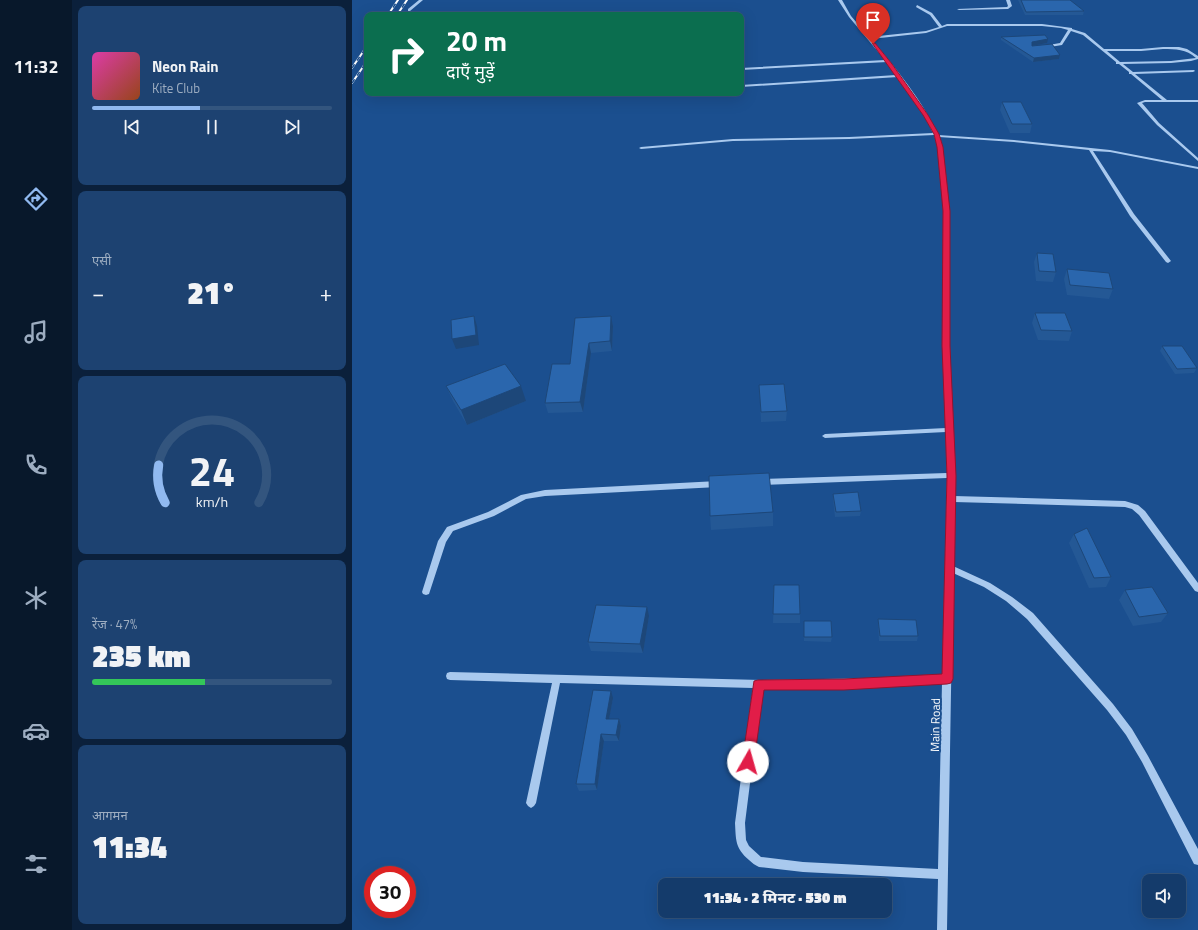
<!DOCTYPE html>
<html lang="hi">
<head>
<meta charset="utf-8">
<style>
	body { margin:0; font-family:"Titillium Web","Noto Sans Devanagari",sans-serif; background:#1d4271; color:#f1f3f6; height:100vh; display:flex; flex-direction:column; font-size:15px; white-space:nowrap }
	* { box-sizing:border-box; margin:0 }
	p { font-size:13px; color:#9dadc1 }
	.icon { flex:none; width:22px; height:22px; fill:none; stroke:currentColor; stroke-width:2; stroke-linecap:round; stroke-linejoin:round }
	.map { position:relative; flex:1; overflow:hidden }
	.panel { display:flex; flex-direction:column; gap:6px; padding:6px; background:#0b203b; width:280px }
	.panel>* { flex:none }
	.hud { position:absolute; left:12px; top:12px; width:380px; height:84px; border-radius:8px; box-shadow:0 4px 16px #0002,0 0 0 1px #33557e; background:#0b6e4f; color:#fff; overflow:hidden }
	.controls { position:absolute; left:790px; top:874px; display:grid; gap:8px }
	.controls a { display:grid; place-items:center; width:44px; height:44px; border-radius:8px; background:#143b6b; box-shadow:0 4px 16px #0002,0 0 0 1px #33557e; font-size:20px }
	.speed { position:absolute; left:12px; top:866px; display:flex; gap:8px; font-size:20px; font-weight:700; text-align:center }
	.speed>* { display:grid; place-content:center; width:52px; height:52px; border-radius:50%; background:#143b6b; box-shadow:0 4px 16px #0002,0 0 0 1px #33557e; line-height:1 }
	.speed .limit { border:6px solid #d22; background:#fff; color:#111 }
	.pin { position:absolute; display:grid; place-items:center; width:34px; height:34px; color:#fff; margin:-41px -17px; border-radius:50% 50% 50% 0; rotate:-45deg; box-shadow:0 0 4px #0007 }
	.pin .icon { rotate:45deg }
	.me { position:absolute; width:44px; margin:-22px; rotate:7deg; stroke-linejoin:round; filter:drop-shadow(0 0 3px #0008) }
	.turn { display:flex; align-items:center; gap:14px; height:84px; padding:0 16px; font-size:18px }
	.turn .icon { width:52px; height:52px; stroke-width:2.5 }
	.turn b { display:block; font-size:28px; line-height:34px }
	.big { font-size:30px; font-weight:800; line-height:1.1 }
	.panel .widget { flex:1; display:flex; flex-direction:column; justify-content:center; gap:6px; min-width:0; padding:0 14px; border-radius:8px; background:#1d4271 }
	.panel .dial { align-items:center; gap:0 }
	.dial svg { height:104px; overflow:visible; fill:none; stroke:#33557e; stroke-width:7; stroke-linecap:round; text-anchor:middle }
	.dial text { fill:#f1f3f6; stroke:none }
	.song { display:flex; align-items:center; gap:12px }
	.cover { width:48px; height:48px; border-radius:6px; background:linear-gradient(135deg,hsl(320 70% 55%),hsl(20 70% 35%)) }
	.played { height:4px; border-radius:2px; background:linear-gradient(90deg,#90b9f0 45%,#33557e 45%) }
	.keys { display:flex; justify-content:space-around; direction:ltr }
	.heat { display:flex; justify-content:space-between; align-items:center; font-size:22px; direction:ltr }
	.charge { height:6px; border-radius:3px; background:linear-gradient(90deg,#34c759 47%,#33557e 0) }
	.trip { position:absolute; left:306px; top:878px; width:234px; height:40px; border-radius:8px; background:#143b6b; box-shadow:0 4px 16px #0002,0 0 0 1px #33557e; font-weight:800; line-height:40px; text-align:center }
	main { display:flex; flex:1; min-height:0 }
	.dock { display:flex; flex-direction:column; width:72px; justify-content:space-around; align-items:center; background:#08182b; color:#9dadc1 }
	.dock .icon { width:28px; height:28px }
	.dock .on { color:#90b9f0 }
	.dock b { font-size:18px; color:#f1f3f6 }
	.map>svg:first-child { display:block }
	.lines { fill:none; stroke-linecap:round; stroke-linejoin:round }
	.minor { fill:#a9c9ee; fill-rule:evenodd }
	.rail-casing { stroke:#fff; stroke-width:2 }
	.rail { stroke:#1b4f8f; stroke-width:1.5; stroke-dasharray:4.5; stroke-linecap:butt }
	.wall { fill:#245895 }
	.shaded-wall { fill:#1d4779 }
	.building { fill:#2a66ad; stroke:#1d4779 }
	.route { fill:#e11d48; stroke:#92132f }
	.labels { text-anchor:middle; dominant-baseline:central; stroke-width:4; stroke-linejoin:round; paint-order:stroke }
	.street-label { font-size:12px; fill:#fff; stroke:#1b4f8f }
</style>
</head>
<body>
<main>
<nav class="dock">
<b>11:32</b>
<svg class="icon on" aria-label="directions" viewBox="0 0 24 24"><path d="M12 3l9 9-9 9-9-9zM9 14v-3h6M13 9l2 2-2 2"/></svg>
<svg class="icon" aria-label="music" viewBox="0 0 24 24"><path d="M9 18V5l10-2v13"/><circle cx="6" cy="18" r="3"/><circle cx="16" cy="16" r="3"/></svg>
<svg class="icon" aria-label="phone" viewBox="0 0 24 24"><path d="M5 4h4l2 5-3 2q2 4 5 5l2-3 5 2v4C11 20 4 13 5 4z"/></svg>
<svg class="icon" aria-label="climate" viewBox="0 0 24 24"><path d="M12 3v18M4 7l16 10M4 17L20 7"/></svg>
<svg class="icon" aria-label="car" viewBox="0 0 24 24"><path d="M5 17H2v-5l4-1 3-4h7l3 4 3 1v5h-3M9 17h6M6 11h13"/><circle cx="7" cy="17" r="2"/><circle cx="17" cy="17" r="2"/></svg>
<svg class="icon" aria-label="filters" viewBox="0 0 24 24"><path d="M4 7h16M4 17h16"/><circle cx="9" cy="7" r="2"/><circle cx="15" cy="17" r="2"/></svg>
</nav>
<section class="panel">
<div class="widget">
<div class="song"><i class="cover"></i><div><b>Neon Rain</b><p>Kite Club</p></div></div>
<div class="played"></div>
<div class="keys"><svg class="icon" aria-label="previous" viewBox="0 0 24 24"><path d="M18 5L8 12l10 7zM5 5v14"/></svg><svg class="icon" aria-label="pause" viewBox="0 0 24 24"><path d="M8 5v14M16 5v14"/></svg><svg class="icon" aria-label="next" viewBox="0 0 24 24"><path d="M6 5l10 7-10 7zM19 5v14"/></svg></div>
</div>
<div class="widget"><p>एसी</p>
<div class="heat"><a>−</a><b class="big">21°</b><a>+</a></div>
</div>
<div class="widget dial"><svg viewBox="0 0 100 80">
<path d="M14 69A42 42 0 1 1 86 69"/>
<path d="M14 69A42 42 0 0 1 9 40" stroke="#90b9f0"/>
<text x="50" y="56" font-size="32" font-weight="700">24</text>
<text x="50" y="72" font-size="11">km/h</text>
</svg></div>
<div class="widget"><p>रेंज · 47%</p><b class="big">235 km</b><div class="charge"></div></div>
<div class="widget"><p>आगमन</p><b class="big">11:34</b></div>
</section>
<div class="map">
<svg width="846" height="930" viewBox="0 0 846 930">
	<rect width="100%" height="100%" fill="#1b4f8f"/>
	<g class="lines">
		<!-- minor -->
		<path class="minor" d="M67,0H71L58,11H56V9Z
			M486,0H490L499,16L517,37L574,31L587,27L578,15L564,7L565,5L580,13L590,26L595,24H690L720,28V29L733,33L752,49H789L811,47H827L835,49L846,56V59L839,61L819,63L771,64L781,72L842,70L843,71L841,72L783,74L815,100H846V102H793L790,103L807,123L846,158V161L805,125L785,103L793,100H810L779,74H777V72L767,64H764V62L731,35L719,31L710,45L692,48L691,46L708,43L716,30L709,28L690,26H595L574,33L519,39C543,67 571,101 586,135L662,140L758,150L846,167V169L758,152L741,151L782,214L819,261L816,263L814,262L778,216L737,150L662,142L587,137L590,147L596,211L597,346L603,475L602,496L773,501L786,505L793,511L846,583V592L843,591L787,515L780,509L773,507L602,502L601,566L638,583L660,597L681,613L761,704L780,729L796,756L846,849V865L842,864L790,762L774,735L755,710L675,619L654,601L632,587L601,573L595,930H585L586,879L451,872L407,867C403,865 400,863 397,860C383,848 384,840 383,823L401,688L208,683L184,803L182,806L179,808L176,806L174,803L200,683L98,680L95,679L94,676L95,673L98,672L409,680L533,678L591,675L595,478L408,485L405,484L404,482L405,480L408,479L595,473L594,432L473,438L470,436L473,434L594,428L591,346L592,211L586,147L582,135L497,139L381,141L289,149L287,148L289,147L381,139L497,137L581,133L572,115L546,77L389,87V85L544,75L535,62L389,70V68L533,60L497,17ZM811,49C824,49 834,49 844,58L819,61L768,62L755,51H789ZM590,683L586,869L451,862L409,857L397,846L394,840L393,823L410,688L533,687Z
			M654,0H658L660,6L656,9L607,10L605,9L655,7L656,6Z
			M366,481L369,482L370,484L369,486L366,487L193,496L174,499L142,516L101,531L94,542L77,594L74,595L71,594L70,592L86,541L95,527L136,512L169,495L193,490Z"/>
		<defs>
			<path id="rail" d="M36,15L46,0
				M45,15L55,0
				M0,68L15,46
				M0,83L15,61"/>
		</defs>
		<!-- rail casing -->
		<use href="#rail" class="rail-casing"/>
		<!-- rail -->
		<use href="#rail" class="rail"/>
	</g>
	<!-- wall -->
	<path class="wall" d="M666,0H718L732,11L731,15H673Z
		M649,37L695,43L680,45L708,55L707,59L681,62L649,40Z
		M340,93H360V96L341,97Z
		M650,102L680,124L678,133H658L648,110Z
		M685,253L704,272L701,282L684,281L682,262Z
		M715,269L761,289L757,299L715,295L712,279Z
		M683,313L720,331L717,341L686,340L680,323Z
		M259,316L261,326L260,351L239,353L231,412L196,413L193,403L218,364Z
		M810,346L845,368L842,373L823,374L808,351Z
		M407,385L435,411L434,421L409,422Z
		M94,386L174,401L115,425L101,401Z
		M481,494L509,511L508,516L483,517L481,499Z
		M421,512V526L359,530L358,516Z
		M722,534L759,577L754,587L737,588L717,543Z
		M422,585L448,614V623H421Z
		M773,590L816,613L809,622L781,626L767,600Z
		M297,616L291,653L239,651L236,642Z
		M526,619L566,636L565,641H527L526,624Z
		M452,625L480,637L479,642L452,641Z
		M261,698L257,719H267L269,726L267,741H252L245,790L227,791L224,784Z"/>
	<!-- shaded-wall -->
	<path class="shaded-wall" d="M696,39L695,43L679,46L680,42Z
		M708,55L707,59L681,62L682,58Z
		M122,316L125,326L127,345L104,349L100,339Z
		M259,316L261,326L260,351L258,341Z
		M237,343L239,353L231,412L228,402Z
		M169,386L174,401L115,425L109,410Z
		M295,607L297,616L291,653L288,644Z
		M259,691L261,698L256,725L254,719Z
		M267,719L269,726L267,741L264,735Z
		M249,734L252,741L245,790L243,784Z"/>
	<!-- building -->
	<path class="building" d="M669,0H718L732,11L674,12Z
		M693,35L696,39L680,42V46L700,44L708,55L682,58L649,37Z
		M650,102H669L680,124H660Z
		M685,253L701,254L704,272L687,271Z
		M715,269L757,273L761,289L718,285Z
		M683,313H713L720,331L689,330Z
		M122,316L124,335L100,339L99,320Z
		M259,316L258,341L237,343L228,402L193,403L200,364H218L223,318Z
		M810,346H830L845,368L825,369Z
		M153,364L169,386L109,410L94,386Z
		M432,384L435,411L409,412L407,385Z
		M417,473L421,512L358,516L357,476Z
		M506,492L509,511L484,512L481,494Z
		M735,528L759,577L742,578L722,534Z
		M422,585H447L448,614H421Z
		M800,587L816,613L787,617L773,590Z
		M244,605L295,607L288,644L236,642Z
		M526,619L564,620L566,636H528Z
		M452,621H479L480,637H452Z
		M241,690L259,691L254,719H267L264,735L249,734L243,784H224Z"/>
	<!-- route -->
	<path class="route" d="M520,43H523L540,64L576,115L587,134L591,147L598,211V346L604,476L601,679L599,683L595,684L492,690H412L402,762L401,766L396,768L392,766L390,762L402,681L406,680L492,679L590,674L595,476L590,346L591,211L585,147L582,134L571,115Z"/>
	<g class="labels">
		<!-- street labels -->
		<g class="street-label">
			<text transform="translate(583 725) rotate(-89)">Main Road</text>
		</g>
	</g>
</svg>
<div class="controls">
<a><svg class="icon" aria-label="sound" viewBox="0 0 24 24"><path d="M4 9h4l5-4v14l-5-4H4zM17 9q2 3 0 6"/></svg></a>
</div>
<div class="speed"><div class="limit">30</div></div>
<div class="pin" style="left:521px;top:44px;background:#d93025"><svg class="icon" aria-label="arrive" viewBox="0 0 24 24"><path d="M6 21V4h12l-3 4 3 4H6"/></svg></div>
<svg class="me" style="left:396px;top:762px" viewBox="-20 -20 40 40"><circle r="19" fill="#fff"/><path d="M0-13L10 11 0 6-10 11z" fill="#e11d48"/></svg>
<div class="trip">11:34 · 2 मिनट · 530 m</div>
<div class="hud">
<div class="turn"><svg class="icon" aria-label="right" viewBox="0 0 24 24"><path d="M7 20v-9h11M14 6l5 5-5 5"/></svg><div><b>20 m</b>दाएँ मुड़ें</div></div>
</div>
</div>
</main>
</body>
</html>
